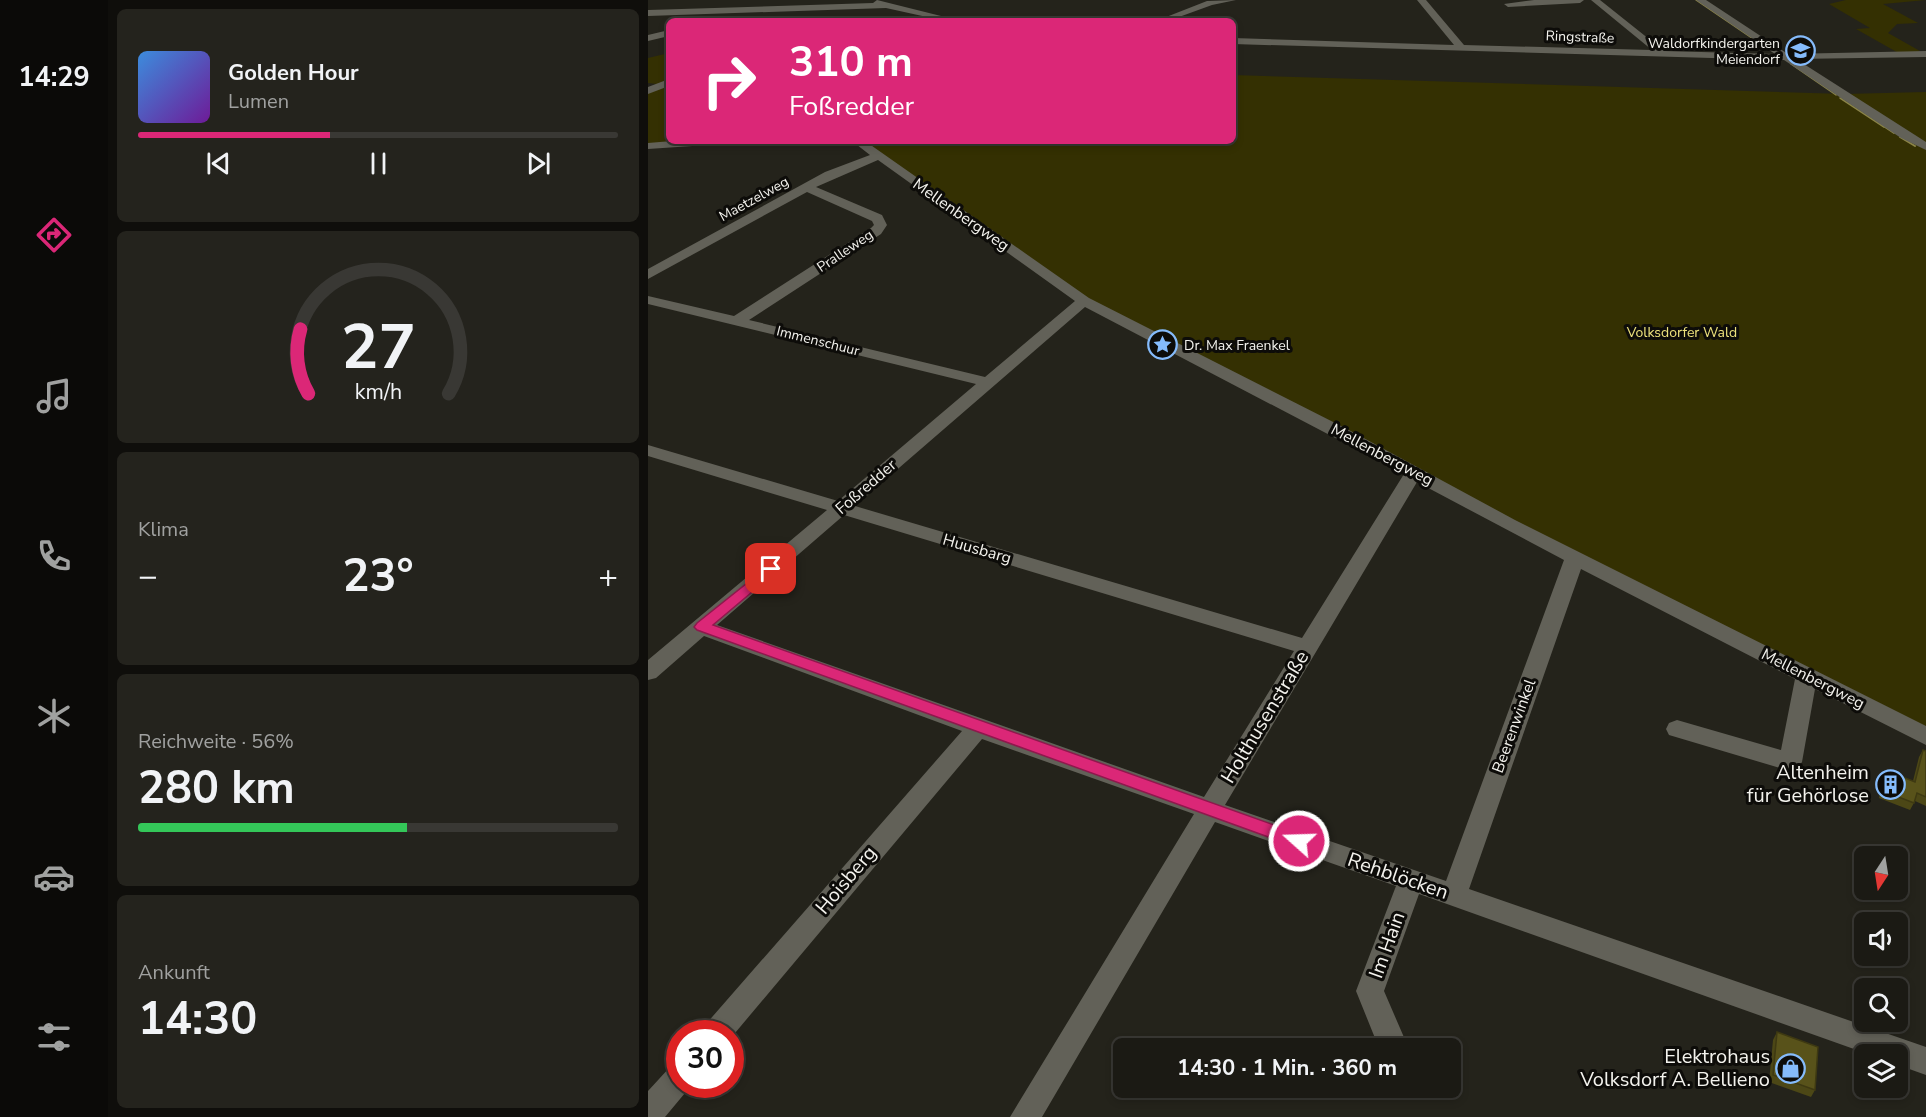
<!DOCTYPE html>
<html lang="de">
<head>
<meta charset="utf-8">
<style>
	body { margin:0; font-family:"Nunito Sans",sans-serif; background:#24231d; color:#f1f3f6; height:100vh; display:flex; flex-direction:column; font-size:22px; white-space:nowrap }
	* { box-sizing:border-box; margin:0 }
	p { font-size:20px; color:#a0a1a0 }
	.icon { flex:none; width:33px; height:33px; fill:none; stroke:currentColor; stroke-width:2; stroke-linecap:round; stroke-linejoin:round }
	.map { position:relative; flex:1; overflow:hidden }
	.details { display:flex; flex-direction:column; gap:9px; padding:9px; background:#0f0e0b; width:540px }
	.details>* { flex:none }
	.hud { position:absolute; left:18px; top:18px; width:570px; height:126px; border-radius:9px; box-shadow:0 3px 9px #0003,0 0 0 2px #393834; background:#db2777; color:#fff; overflow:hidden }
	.needle { width:39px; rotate:192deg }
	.tools { position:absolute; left:1206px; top:846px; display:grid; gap:12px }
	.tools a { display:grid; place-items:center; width:54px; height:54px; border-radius:9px; background:#1b1a14; box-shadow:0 3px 9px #0003,0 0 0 2px #393834; font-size:30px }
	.speed { position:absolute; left:18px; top:1020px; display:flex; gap:12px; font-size:30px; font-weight:700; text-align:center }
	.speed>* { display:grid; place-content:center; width:78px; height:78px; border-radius:50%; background:#1b1a14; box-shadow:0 3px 9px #0003,0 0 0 2px #393834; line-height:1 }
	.speed .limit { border:9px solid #d22; background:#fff; color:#111 }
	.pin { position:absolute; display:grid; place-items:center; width:51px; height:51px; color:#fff; margin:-26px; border-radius:12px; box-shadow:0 3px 9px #0006 }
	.me { position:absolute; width:66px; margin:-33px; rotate:290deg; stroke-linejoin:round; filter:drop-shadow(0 0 4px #0008) }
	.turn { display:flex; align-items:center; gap:21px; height:126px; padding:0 24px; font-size:27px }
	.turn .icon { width:78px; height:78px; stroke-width:2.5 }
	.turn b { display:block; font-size:42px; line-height:51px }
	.big { font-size:45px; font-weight:700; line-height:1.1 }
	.details .card { flex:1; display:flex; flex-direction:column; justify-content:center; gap:9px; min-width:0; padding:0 21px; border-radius:9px; background:#24231d }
	.details .dial { align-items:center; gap:0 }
	.dial svg { height:156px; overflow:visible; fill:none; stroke:#393834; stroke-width:7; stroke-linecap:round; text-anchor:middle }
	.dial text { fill:#f1f3f6; stroke:none }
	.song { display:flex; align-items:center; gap:18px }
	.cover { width:72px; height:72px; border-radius:9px; background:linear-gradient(135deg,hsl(210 70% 55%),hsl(280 70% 35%)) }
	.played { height:6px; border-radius:3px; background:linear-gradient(90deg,#db2777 40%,#393834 40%) }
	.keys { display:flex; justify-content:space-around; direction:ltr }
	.heat { display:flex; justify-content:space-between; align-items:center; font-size:33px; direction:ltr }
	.charge { height:9px; border-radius:4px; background:linear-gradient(90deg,#34c759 56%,#393834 0) }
	.trip { position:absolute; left:465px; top:1038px; width:348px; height:60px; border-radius:9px; background:#1b1a14; box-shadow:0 3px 9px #0003,0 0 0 2px #393834; font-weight:700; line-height:60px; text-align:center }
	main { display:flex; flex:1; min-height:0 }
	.menu { display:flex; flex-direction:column; width:108px; justify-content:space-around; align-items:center; background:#0b0a08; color:#a0a1a0 }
	.menu .icon { width:42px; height:42px }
	.menu .selected { color:#db2777 }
	.menu b { font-size:27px; color:#f1f3f6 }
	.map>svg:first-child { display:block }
	.green { fill:#343002 }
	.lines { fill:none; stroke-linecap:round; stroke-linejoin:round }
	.stream-far1 { stroke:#8b8447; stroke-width:1.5 }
	.stream { stroke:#8b8447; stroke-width:2 }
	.minor { fill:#626158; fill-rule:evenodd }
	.wall { fill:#4c4716 }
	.building { fill:#58521a; stroke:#3e3912; stroke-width:1.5 }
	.route { fill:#db2777; stroke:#8e194d; stroke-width:1.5 }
	.labels { text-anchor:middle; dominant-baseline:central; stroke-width:6; stroke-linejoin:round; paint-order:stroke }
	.far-street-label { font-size:14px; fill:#f3f2ed; stroke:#0d0c09 }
	.far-poi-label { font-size:14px; fill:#f3f2ed; stroke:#0d0c09; text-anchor:end }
	.far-park-label { font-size:14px; fill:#ede27c; stroke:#0d0c09 }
	.street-label { font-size:16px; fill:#f3f2ed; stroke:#0d0c09 }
	.near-street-label { font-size:20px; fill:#f3f2ed; stroke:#0d0c09 }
	.near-poi-label { font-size:20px; fill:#f3f2ed; stroke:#0d0c09; text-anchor:end }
</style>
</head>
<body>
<main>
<nav class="menu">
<b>14:29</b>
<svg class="icon selected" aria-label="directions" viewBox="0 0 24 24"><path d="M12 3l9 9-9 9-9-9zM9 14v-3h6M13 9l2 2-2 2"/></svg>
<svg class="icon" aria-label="music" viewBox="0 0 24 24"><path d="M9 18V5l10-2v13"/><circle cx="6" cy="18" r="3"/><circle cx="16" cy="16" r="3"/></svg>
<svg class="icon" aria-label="phone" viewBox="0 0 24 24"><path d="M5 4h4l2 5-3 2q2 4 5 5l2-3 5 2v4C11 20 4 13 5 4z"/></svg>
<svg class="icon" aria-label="climate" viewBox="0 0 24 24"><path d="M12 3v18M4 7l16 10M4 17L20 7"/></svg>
<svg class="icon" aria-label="car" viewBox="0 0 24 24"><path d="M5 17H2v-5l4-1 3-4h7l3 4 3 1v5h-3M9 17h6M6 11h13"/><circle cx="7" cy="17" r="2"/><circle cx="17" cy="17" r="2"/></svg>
<svg class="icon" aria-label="filters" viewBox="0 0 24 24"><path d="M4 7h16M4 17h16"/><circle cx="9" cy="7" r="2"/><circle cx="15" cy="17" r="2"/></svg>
</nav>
<section class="details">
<div class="card">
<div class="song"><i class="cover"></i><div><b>Golden Hour</b><p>Lumen</p></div></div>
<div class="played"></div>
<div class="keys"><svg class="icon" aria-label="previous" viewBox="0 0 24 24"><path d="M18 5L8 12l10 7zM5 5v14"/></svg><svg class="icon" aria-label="pause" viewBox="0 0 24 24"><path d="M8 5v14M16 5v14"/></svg><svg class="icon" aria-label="next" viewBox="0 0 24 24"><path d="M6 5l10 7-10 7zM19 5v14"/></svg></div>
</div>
<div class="card dial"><svg viewBox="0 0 100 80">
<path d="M14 69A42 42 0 1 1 86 69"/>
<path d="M14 69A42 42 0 0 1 10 36" stroke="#db2777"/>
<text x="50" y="56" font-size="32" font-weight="700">27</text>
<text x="50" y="72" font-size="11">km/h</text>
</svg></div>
<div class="card"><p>Klima</p>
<div class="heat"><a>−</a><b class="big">23°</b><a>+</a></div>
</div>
<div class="card"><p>Reichweite · 56%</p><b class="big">280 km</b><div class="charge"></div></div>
<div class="card"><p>Ankunft</p><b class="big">14:30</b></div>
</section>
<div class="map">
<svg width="1278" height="1117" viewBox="0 0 1278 1117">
	<rect width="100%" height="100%" fill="#24231b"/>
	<!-- green -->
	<path class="green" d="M1198,0H1278L1235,4L1270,23L1249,24L1240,33L1272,51L1254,55L1208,29L1222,28L1181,4Z
		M21,53V79L9,84L0,83V58Z
		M585,75L1196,94L1278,92V733L436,298L214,141H585Z
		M21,83V141H48L0,144V93Z"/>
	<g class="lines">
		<!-- stream-far1 -->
		<path class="stream-far1" d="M1048,0L1117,47
			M1143,64L1188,95
			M1192,98L1236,127"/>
		<!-- stream -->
		<path class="stream" d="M1234,125L1246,133
			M1252,137L1267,146"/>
		<!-- minor -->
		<path class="minor" d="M229,0L313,21H297L238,8L0,16V10L225,3Z
			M588,0L564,5L520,21H508L559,1Z
			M769,0H778L816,45L1004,50L943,0H952L1016,51L1127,54L1048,0H1058L1140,54L1278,51V57L1148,59L1278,142V150L1253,138L1136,60L585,44V38L806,45Z
			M886,0H936L932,3L860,7L856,4Z
			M21,30V36L0,41V35Z
			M21,79V86L0,94V87Z
			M24,141H80L74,144L0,149V143Z
			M204,141H217L441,298L699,429L867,520L1278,726V745L1167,689L1154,762L1150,768L1142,771L1021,735L1018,729L1021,723L1029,720L1133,750L1147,679L933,569L821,889L1278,1047V1075L1250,1065V1054H1220L771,894L736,991L758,1042L755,1048H731L708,991L748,886L567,822L394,1117H362L546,814L334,739L82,1039V1034H54L58,1024L314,731L56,636L8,678L0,680V660L179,510L0,456V445L190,501L328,384L0,304V296L86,316L223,228L226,225L224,221L159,192L0,279V269L177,172L222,155ZM230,160L427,301L337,377L101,320L233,234L239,225L234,215L168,187ZM437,307L756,474L654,638L207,506ZM769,482L916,560L798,881L577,805ZM196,515L646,651L556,797L69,625Z
			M32,1063V1084H44L42,1087L17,1117H0V1091L22,1067Z"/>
	</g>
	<!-- wall -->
	<path class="wall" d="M1275,750L1278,751V806L1267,801L1262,810L1231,798L1236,779L1240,771L1265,781L1271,757Z
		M1129,1032L1167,1090L1163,1097L1121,1082L1125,1040Z"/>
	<!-- building -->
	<path class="building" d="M1275,750L1278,751V797L1269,793L1266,803L1235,791L1240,771L1267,782Z
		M1129,1032L1170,1047L1167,1090L1125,1075Z"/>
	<!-- route -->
	<path class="route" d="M123,564L130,569L128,572L65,625L657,836L660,841L657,846L651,849L645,846L49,630L46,627L49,623Z"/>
	<!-- icons -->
	<defs>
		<symbol id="school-ring" viewBox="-11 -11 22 22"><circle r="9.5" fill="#0d0c09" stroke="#85bbfb" stroke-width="1.5"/><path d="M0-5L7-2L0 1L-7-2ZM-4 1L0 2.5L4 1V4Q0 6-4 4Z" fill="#85bbfb"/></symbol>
		<symbol id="sight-ring" viewBox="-11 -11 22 22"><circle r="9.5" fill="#0d0c09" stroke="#85bbfb" stroke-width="1.5"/><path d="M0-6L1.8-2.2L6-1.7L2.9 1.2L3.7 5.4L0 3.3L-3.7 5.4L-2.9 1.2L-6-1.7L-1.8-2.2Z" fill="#85bbfb"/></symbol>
		<symbol id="building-ring" viewBox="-11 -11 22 22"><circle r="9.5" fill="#0d0c09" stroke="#85bbfb" stroke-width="1.5"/><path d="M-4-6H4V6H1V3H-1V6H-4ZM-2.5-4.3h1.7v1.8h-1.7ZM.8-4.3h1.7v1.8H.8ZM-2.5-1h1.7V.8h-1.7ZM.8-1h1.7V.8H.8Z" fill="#85bbfb"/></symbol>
		<symbol id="shop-ring" viewBox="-11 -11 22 22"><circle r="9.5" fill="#0d0c09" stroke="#85bbfb" stroke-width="1.5"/><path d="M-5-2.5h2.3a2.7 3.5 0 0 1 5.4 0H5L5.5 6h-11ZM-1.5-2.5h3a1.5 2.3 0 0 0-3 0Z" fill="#85bbfb"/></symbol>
	</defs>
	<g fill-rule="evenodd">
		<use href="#school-ring" x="1136" y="34" width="33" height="33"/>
		<use href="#sight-ring" x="498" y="328" width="33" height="33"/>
		<use href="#building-ring" x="1226" y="768" width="33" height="33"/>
		<use href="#shop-ring" x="1126" y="1052" width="33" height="33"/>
	</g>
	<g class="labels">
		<!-- far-street labels -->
		<g class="far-street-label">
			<text transform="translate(932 37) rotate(2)">Ringstraße</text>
			<text transform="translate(106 199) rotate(-29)">Maetzelweg</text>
			<text transform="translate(197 251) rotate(-34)">Pralleweg</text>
			<text transform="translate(170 341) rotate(14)">Immenschuur</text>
		</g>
		<!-- far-poi labels -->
		<g class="far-poi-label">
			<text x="1132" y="43">Waldorfkindergarten<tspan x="1132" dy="16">Meiendorf</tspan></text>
			<text x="536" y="345" text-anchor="start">Dr. Max Fraenkel</text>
		</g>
		<!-- far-park labels -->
		<g class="far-park-label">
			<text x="1034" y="332">Volksdorfer Wald</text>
		</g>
		<!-- street labels -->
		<g class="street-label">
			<text transform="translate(313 215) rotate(35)">Mellenbergweg</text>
			<text transform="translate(734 455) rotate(28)">Mellenbergweg</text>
			<text transform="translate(218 487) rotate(-41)">Foßredder</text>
			<text transform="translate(329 549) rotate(16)">Huusbarg</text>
			<text transform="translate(1165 679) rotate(27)">Mellenbergweg</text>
			<text transform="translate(866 726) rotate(-70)">Beerenwinkel</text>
		</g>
		<!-- near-street labels -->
		<g class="near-street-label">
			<text transform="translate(617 717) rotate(-59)">Holthusenstraße</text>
			<text transform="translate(750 876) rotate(19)">Rehblöcken</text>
			<text transform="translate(198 880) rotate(-50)">Hoisberg</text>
			<text transform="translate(739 945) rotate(-70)">Im Hain</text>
		</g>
		<!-- near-poi labels -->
		<g class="near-poi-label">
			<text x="1221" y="772">Altenheim<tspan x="1221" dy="23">für Gehörlose</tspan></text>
			<text x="1122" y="1056">Elektrohaus<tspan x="1122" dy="23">Volksdorf A. Bellieno</tspan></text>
		</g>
	</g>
</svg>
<div class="tools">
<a><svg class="needle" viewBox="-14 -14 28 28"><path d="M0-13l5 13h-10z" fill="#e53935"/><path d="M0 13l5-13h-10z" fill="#a0a1a0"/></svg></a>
<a><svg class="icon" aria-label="sound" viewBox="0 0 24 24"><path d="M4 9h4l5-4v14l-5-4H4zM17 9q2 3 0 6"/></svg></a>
<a><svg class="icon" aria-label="search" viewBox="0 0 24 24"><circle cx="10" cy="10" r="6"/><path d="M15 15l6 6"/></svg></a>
<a><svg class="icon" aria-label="layers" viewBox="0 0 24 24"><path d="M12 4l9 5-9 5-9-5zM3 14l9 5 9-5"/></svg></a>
</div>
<div class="speed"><div class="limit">30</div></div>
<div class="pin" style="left:123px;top:569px;background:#d93025"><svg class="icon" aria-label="arrive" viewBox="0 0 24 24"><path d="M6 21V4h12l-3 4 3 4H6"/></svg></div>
<svg class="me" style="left:651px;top:841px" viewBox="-20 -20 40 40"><circle r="17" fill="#db2777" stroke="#fff" stroke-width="3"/><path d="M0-11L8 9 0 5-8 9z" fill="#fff"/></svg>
<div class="trip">14:30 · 1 Min. · 360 m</div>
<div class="hud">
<div class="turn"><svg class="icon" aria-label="right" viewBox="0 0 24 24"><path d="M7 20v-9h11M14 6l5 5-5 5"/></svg><div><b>310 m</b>Foßredder</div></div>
</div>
</div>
</main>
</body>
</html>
